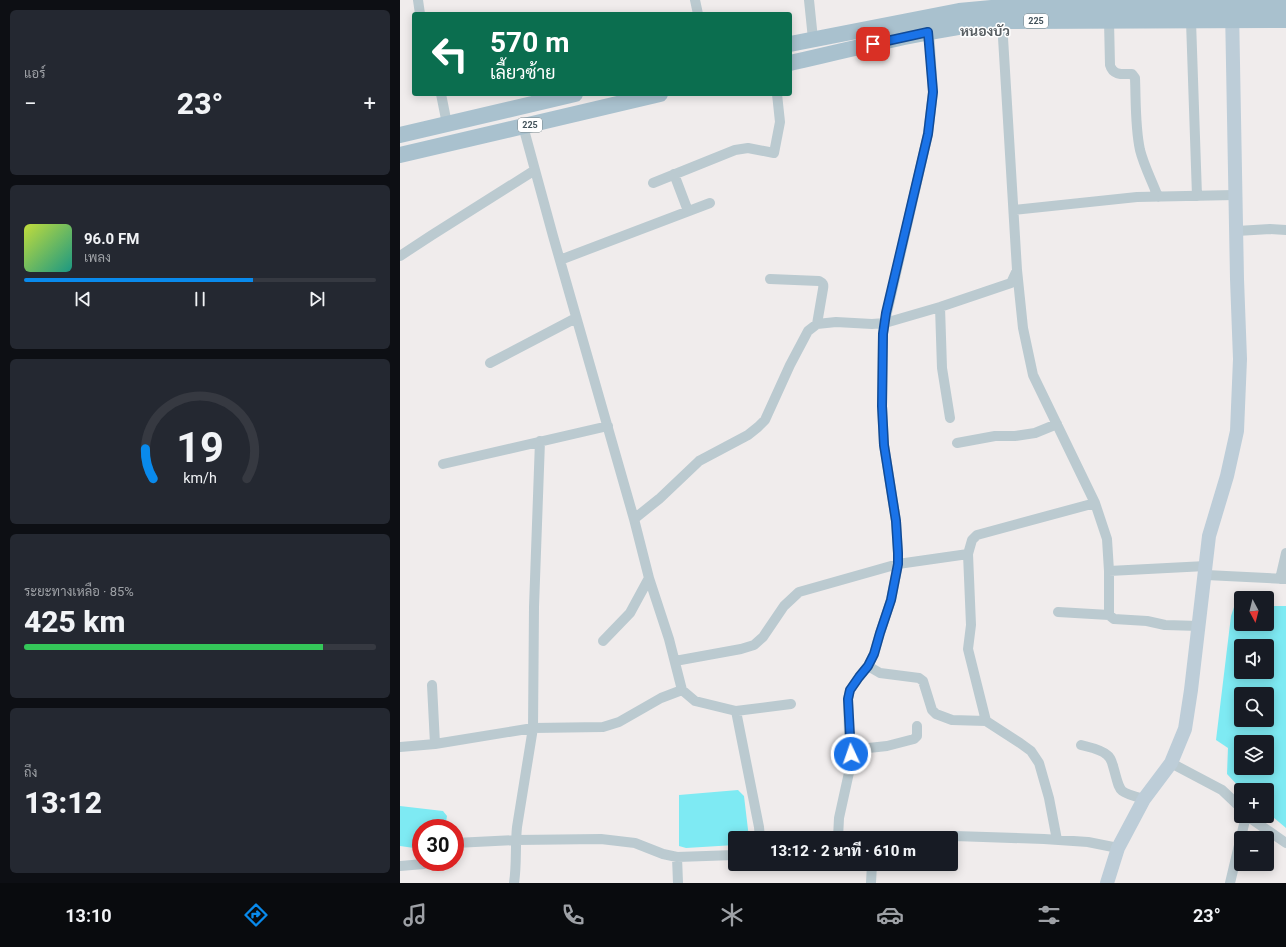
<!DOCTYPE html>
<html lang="th">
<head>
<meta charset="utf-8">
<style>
	body { margin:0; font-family:Roboto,Sarabun,sans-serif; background:#242831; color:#f1f3f6; height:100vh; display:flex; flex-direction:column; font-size:15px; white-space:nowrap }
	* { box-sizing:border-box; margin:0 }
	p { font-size:13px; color:#9ea1a6 }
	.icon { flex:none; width:22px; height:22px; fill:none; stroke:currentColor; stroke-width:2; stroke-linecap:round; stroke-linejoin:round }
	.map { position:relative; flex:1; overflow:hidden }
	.side { display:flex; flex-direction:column; gap:10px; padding:10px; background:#0d0f14; width:400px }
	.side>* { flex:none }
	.top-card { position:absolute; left:12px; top:12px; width:380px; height:84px; border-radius:4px; box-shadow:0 2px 10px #0003; background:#0b6e4f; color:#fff; overflow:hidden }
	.needle { width:26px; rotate:173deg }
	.tools { position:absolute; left:834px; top:591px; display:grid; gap:8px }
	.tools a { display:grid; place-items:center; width:40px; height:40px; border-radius:4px; background:#171b24; box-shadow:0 2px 10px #0003; font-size:20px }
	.speed { position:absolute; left:12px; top:819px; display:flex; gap:8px; font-size:20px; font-weight:700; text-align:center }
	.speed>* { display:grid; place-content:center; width:52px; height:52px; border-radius:50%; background:#171b24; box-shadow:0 2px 10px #0003; line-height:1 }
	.speed .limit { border:6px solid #d22; background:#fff; color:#111 }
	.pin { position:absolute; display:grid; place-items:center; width:34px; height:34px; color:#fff; margin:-17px; border-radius:8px; box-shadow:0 2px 6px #0006 }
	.me { position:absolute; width:44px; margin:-22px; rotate:357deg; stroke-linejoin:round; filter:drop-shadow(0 0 3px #0008) }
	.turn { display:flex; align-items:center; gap:14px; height:84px; padding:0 12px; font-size:18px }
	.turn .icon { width:52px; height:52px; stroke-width:2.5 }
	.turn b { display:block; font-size:28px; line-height:34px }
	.big { font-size:30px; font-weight:800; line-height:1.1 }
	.side .widget { flex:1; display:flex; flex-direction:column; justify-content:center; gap:6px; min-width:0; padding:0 14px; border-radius:6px; background:#242831 }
	.side .dial { align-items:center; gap:0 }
	.dial svg { height:104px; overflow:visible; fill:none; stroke:#363941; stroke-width:7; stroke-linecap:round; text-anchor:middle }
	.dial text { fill:#f1f3f6; stroke:none }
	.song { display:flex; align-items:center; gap:12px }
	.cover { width:48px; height:48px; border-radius:6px; background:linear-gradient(135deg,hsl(70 70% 55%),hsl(170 70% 35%)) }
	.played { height:4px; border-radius:2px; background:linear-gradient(90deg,#098aec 65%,#363941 65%) }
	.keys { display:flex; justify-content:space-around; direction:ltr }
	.heat { display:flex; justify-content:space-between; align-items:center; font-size:22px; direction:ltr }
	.charge { height:6px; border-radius:3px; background:linear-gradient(90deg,#34c759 85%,#363941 0) }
	.trip { position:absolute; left:328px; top:831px; width:230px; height:40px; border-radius:4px; background:#171b24; box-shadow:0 2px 10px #0003; font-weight:800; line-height:40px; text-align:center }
	.tab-bar { display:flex; height:64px; justify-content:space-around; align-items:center; background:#090b0e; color:#9ea1a6 }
	.tab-bar .icon { width:28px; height:28px }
	.tab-bar .active { color:#098aec }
	.tab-bar b { font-size:18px; color:#f1f3f6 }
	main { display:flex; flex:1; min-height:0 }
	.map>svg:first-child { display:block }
	.water { fill:#7eeaf3; fill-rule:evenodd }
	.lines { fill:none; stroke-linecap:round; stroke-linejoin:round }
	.street { stroke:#bbcad0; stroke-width:10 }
	.secondary { stroke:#bdcdd8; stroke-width:14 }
	.primary { stroke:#a9c1ce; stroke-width:16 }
	.route-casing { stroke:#114b97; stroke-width:10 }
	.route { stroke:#1a73e8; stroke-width:7 }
	.labels { text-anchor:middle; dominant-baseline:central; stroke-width:3; stroke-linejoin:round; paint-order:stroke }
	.shield { fill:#fff; stroke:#7b878c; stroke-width:1 }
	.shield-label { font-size:9px; font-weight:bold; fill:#43535b }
	.district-label { font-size:14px; font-weight:bold; fill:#585e62; stroke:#fff }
</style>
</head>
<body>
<main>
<section class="side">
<div class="widget"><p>แอร์</p>
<div class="heat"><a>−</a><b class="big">23°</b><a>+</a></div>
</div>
<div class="widget">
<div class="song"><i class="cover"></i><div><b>96.0 FM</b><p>เพลง</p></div></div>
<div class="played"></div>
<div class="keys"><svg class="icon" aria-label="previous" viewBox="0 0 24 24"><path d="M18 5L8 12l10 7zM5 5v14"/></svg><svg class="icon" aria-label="pause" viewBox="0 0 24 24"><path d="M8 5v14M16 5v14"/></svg><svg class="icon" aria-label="next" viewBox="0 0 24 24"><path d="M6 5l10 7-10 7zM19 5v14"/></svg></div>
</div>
<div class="widget dial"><svg viewBox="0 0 100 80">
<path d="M14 69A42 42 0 1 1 86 69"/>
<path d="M14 69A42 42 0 0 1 8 46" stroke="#098aec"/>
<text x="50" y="56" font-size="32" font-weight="700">19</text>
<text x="50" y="72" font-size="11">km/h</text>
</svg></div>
<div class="widget"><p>ระยะทางเหลือ · 85%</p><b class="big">425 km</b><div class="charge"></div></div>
<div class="widget"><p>ถึง</p><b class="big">13:12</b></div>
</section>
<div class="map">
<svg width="886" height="883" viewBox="0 0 886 883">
	<rect width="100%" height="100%" fill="#f0ecec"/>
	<!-- water -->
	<path class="water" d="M841,606V624H867V606H886V828L867,812V790H842L827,774L828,748L816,740L831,616L834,607ZM841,646H867V672H841ZM841,694H867V720H841ZM841,742H867V768H841Z
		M338,790L344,796L349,838H335V845L286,848L279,846V795Z
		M0,806L43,811L47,816L45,828H21V849L0,846Z"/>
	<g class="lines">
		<!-- street -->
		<path class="street" d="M18,0L20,14
			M295,0L298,14
			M409,0L413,39
			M709,21L710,65C713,76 723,74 732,74L735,78C736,102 735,127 740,150C744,166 752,181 758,197
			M791,21L797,196
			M41,94L47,124
			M123,126L153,236L234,519L249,578L269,639L282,690L295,701L336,711L391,704
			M274,174L288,211
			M253,183L335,150L348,148L374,153L380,122L377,94
			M614,210L737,197L835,195
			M837,231L870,229L886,230
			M0,256L32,235L135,170
			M160,260L310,203
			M617,270L623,328L633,375L695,503L707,539L709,571V615L714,619L747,621L765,625L799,626
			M370,279L419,281C423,283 424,284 423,289L417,324
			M540,307L542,368L550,418
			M90,363L176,318
			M557,443L595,436H615L635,433L657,424
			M43,464L208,426
			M234,519L259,499L299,461L348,435L358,427L365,420L390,365L408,331L417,324L436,322L472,324L485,323L540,307L611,283L617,270L602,21
			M709,571L806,566
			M806,575L886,579
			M880,579L886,553
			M658,612L709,615
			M203,641L230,613L249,578
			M275,661L341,649L354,645L363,637L384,606L399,592L498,564L568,554
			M468,666L480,673L519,678L523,681L532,710L536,714L552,720L586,721L620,743L631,751L639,763L649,798L657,840
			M32,685L35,744
			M336,711L359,827L360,838
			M586,721L568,649L571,625L568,554L572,540L577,535L695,503
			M681,745C688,747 701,749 707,755C710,757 712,762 713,766C721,793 716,791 744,799
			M0,747L35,744L133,728L203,727L219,722L261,698L282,690
			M450,750L487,746L514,739L517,736V726
			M771,763L822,790L841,808
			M847,816L886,843
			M438,838L439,818L450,768L448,699L450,690L459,677L468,666L474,654L480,633L491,600L498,564V553L496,521L484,445L482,406L483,333L487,313L528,134L533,92L529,32
			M537,838L555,836L644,839L688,842L718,848
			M55,843L116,840L201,839L235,843L263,854L277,857L335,855
			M277,857L278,883
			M0,866L24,864L30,862
			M114,883C117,864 115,846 117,827L133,728L134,607L140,441
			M471,883L472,864
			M830,883L846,816"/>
		<!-- secondary -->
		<path class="secondary" d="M707,883L718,848L744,799L771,763L785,729L791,690L809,536L827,476L837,431L840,359L837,279L832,9"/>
		<!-- primary -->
		<path class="primary" d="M390,44L559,11L602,7L886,5
			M390,63C460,47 530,29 602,21L886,20
			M0,135L175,94
			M0,155L260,94"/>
	</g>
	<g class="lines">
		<defs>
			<path id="route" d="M451,754L448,699L450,690L459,677L468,666L474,654L480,633L491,600L498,564V553L496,521L484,445L482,406L483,334L486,313L528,134L533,92L528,32L473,44"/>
		</defs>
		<!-- route casing -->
		<use href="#route" class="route-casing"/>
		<!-- route -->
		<use href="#route" class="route"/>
	</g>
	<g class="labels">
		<!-- shield labels -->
		<g class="shield">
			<rect x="624" y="14" width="24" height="14" rx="3"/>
			<rect x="118" y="118" width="24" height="14" rx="3"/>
		</g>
		<g class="shield-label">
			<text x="636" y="21">225</text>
			<text x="130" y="125">225</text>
		</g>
		<!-- district labels -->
		<g class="district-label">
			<text x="585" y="31">หนองบัว</text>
		</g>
	</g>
</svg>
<div class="tools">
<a><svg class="needle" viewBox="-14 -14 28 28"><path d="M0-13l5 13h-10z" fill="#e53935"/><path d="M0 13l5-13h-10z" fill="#9ea1a6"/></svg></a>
<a><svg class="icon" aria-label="sound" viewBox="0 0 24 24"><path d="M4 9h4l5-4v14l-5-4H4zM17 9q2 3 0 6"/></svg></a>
<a><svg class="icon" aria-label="search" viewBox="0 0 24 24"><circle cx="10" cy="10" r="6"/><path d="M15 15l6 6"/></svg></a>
<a><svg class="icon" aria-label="layers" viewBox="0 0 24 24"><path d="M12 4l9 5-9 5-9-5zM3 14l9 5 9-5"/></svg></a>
<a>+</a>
<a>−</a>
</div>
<div class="speed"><div class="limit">30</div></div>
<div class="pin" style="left:473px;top:44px;background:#d93025"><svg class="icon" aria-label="arrive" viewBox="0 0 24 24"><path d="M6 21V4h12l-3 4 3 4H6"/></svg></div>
<svg class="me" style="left:451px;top:754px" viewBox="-20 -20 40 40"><circle r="17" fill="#1a73e8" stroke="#fff" stroke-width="3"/><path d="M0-11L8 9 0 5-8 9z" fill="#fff"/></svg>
<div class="trip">13:12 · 2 นาที · 610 m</div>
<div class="top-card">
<div class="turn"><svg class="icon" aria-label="left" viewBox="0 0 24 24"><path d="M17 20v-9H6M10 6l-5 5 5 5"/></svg><div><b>570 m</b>เลี้ยวซ้าย</div></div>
</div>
</div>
</main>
<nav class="tab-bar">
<b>13:10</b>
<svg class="icon active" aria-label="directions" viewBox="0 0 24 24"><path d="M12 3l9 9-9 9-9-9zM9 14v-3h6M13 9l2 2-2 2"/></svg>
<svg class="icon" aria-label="music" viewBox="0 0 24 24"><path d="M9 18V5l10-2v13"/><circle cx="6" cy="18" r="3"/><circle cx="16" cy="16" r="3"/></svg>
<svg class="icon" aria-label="phone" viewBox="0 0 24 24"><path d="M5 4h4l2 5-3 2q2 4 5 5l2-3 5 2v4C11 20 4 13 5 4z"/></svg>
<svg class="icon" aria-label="climate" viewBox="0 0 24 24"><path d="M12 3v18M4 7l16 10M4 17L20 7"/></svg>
<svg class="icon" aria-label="car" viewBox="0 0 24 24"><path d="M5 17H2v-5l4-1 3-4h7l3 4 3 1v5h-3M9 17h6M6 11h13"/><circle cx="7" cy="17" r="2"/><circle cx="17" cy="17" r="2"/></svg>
<svg class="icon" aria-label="filters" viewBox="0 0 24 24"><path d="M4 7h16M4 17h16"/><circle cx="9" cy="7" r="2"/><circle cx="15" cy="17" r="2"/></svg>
<b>23°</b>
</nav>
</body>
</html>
